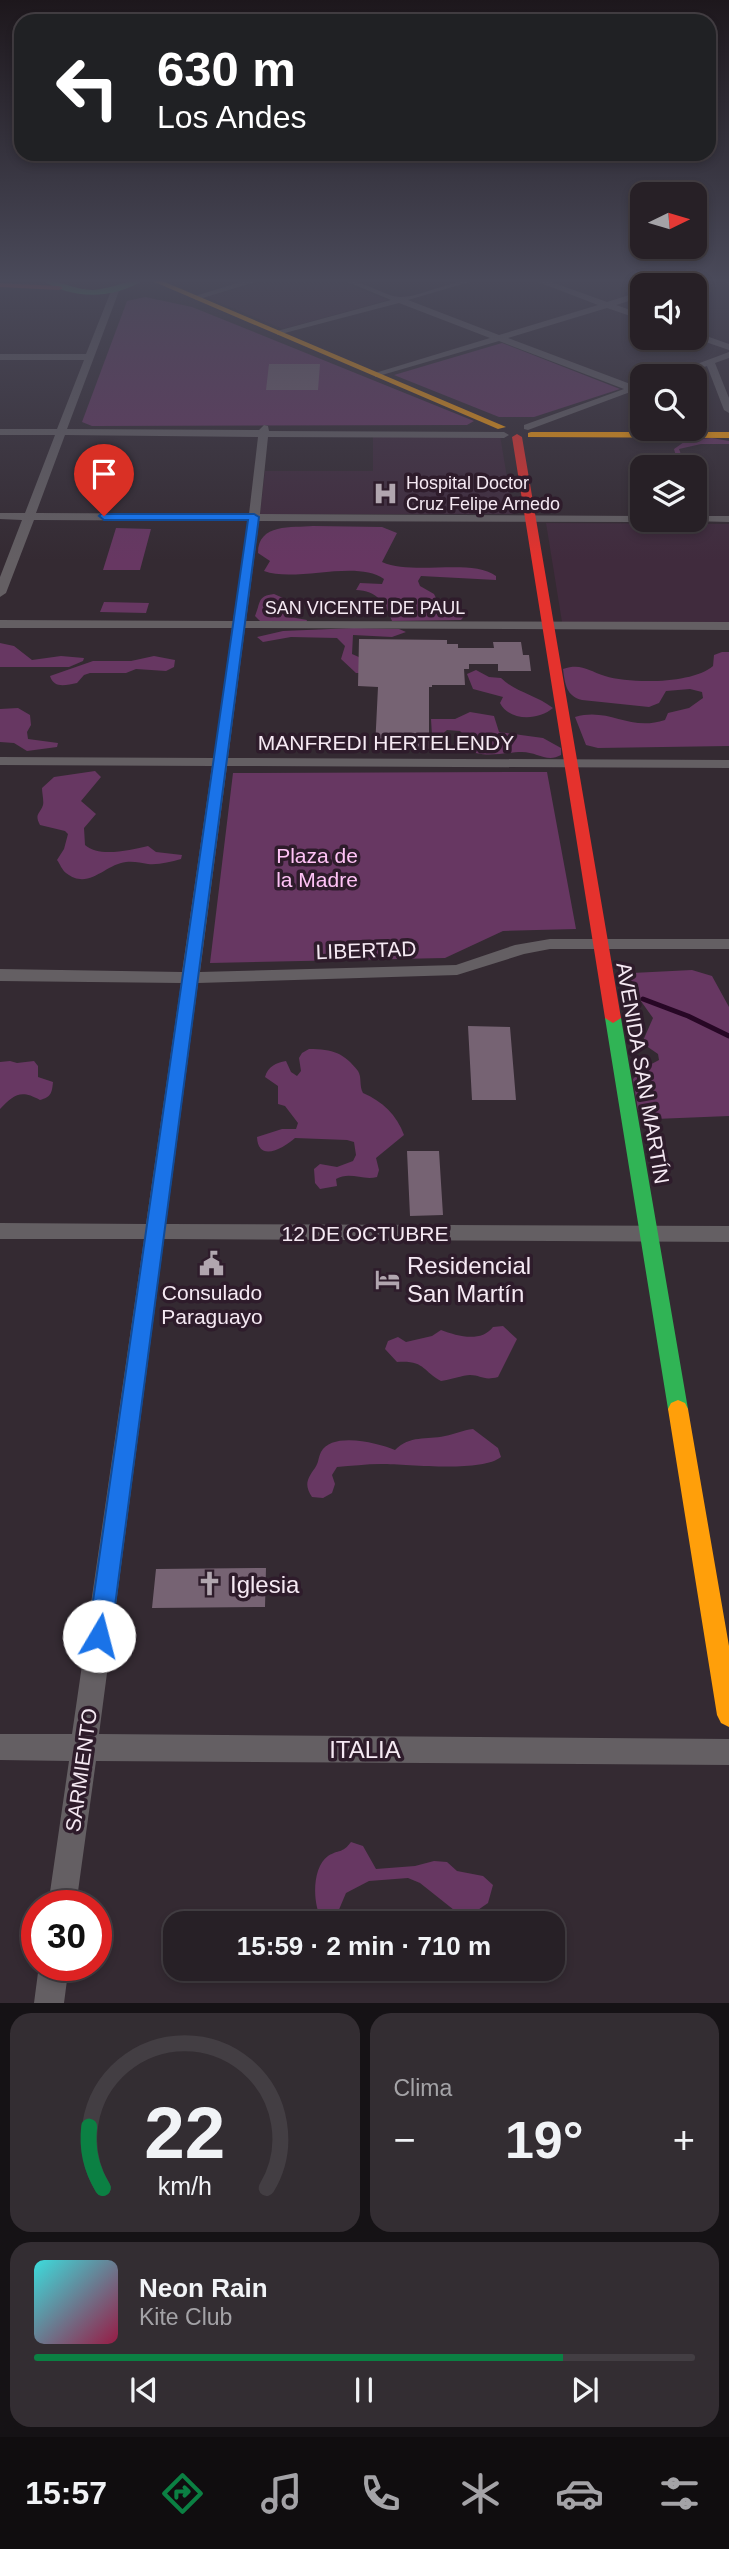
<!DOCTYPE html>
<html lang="es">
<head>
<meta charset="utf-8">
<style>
	body { margin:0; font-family:Arial,sans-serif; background:#332d32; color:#f1f3f6; height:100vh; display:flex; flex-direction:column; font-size:26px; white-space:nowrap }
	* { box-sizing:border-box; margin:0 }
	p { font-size:23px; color:#a4a3a7 }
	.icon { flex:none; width:38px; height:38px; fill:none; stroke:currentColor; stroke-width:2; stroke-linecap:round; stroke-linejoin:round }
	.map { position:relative; height:2003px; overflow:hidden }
	.panel { display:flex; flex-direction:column; gap:10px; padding:10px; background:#151215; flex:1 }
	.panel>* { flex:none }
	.guide { position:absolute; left:14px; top:14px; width:702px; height:147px; border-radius:21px; box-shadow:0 4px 10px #0003,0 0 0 2px #433e43; background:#202124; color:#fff; overflow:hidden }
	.needle { width:46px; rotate:85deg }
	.tools { position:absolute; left:630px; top:182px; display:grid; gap:14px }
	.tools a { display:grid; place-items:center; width:77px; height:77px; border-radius:14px; background:#272026; box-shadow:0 4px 10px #0003,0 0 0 2px #433e43; font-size:35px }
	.speed { position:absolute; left:21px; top:1890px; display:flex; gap:14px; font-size:35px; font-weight:700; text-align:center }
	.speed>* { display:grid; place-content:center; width:91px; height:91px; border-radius:50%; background:#272026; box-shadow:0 4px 10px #0003,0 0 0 2px #433e43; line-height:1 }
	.speed .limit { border:10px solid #d22; background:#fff; color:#111 }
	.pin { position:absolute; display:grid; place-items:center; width:60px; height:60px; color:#fff; margin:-72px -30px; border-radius:50% 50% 50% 0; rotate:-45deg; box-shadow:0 0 7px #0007 }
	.pin .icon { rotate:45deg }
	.me { position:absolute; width:77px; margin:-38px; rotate:8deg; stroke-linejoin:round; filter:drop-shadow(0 0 5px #0008) }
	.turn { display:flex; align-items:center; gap:24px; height:147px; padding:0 28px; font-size:32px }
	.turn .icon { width:91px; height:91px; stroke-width:2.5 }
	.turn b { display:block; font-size:49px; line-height:60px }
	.big { font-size:52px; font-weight:700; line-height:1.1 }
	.panel .card { flex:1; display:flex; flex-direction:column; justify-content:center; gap:10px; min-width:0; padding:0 24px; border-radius:21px; background:#332d32 }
	.panel .dial { align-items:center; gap:0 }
	.dial svg { height:182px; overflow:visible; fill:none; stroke:#433e43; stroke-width:7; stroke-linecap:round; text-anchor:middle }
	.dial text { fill:#f1f3f6; stroke:none }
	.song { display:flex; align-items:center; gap:21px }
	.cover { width:84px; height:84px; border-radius:10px; background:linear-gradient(135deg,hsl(180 70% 55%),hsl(340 70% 35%)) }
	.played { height:7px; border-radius:4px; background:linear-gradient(90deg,#0b8043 80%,#433e43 80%) }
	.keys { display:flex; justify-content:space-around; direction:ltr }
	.heat { display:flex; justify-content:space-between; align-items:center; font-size:38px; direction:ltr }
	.panel .tiles { flex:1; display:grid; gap:10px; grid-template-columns:1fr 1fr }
	.card:last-child { grid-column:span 2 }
	.trip { position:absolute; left:163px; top:1911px; width:402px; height:70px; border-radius:21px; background:#272026; box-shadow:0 4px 10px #0003,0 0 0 2px #433e43; font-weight:700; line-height:70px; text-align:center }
	.tabs { display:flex; height:112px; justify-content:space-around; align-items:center; background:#100d0f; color:#a4a3a7 }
	.tabs .icon { width:49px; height:49px }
	.tabs .selected { color:#0b8043 }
	.tabs b { font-size:32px; color:#f1f3f6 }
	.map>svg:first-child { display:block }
	.built { fill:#402b3d }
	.green { fill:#673762 }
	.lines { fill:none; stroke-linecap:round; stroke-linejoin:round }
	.stream { stroke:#270725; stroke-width:5 }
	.building { fill:#766373 }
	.street { fill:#645f63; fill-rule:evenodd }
	.fast { fill:#30b455; fill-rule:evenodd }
	.slow { fill:#ff9f0a; fill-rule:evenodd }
	.jam { fill:#e5322d; fill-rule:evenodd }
	.route { fill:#1a73e8; stroke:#114b97; stroke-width:2 }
	.labels { text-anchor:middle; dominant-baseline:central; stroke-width:7; stroke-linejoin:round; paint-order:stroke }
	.far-poi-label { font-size:18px; fill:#f5e9f3; stroke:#2e1c2b; text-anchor:start }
	.far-street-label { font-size:18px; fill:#f5e9f3; stroke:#2e1c2b }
	.street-label { font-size:21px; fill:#f5e9f3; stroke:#2e1c2b }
	.park-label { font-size:21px; fill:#ffc3f6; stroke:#2e1c2b }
	.poi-label { font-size:21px; fill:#f5e9f3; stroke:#2e1c2b }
	.near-poi-label { font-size:24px; fill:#f5e9f3; stroke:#2e1c2b; text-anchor:start }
	.near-street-label { font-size:24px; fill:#f5e9f3; stroke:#2e1c2b }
</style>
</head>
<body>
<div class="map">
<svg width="729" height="2003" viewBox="0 0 729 2003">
	<rect width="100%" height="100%" fill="#342a32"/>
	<!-- built -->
	<path class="built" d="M269,280H336L388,300L283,329L206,297Z
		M373,435H500L513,514H260L265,471H373Z
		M546,523L729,524V623L562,622Z"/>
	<!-- green -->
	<path class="green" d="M145,297L192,307L474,421L467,425L92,426L82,422L127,301Z
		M502,343L620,389L534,417H499L394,375Z
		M712,438L729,441V444H701L679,449L682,457L704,461L702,465L663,466L664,458L676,456L674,449L687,440Z
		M313,526L382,527L397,533L382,562C414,576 471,558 496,576V580L421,576L418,581L420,586L434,594L439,604L465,615L461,620L392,621C385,602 377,591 356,590L360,583L382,584L384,579C356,559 296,583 264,571L270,561L258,553C258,523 292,528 313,526Z
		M116,528L151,529L140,570H103Z
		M274,594L290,601L287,612L290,617L307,620L306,623L260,621L255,616C261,602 257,596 274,594Z
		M104,602L149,603L146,613L100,612Z
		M354,628L399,629L406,632L392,637L353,635L352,654L361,658L362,673H356L341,659L345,646L337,638L291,637L263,642L257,637L283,631Z
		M0,643L14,646L32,660L61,656L84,658L83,661L69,667H0Z
		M722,652H729V746L598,748L586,745L575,717C610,707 629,732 665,720L668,713L689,708L703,698L702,692L690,689L666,691L659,703L649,707L582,700C566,696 565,684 563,669C582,663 588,671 605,676C631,684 692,684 713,666L714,655Z
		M154,656L175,660L174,667L166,671L136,669L126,673H90L84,675L77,683C66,685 54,689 50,676L93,661H131Z
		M476,670L489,677L501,678C515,692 536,695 553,708C538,721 509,721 500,703L503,697L473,689L467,674Z
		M18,708L30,715L31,725L27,732L28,739L58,743L57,747L27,751L14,743L0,742V709Z
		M470,712L494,716L499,732L543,738L561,748V755C547,763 537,752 522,752C504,752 482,760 466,748V737L460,731L447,730L438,738L432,736L431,719H455Z
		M95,771L101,777L81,801L96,814L84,828L85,845C99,858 130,850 148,846L156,852L182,855L181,859C170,862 159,865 148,864C141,863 134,861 126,862C105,864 89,891 66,873C62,870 60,864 57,860L64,849L68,834L65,831L40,825C34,814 40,814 43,805C44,801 42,793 42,788L54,777Z
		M547,772L576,929L503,931L445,958L210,963L233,773Z
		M692,970L712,976L729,1007V1116L655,1119L638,1110L633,1079L644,1068L659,1060L658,1054L642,1043L653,1018L638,997L627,989V978L632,973Z
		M309,1049C333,1049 344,1053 358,1071C362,1077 359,1086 363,1093C382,1101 397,1115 404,1135L376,1158L379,1170L377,1177C363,1181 350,1171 336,1179L337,1186L320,1189L315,1183L314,1169L320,1164L337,1167L353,1161L356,1155L354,1142L347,1140L295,1138C284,1148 258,1163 257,1137L282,1129H296L298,1123L285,1106L278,1104V1086L265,1077C268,1066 276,1063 286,1061L291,1072L297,1076L301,1071L299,1058L302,1053Z
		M10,1061L17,1063L34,1061L38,1066V1077L53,1082C52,1093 51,1097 40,1100C20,1089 14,1095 0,1109V1062Z
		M503,1326L517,1339L498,1377C483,1381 481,1375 470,1375C464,1375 448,1380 441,1381C422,1371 425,1360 397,1362L385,1349L388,1341L398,1337L406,1342L432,1336L441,1330C457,1336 481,1343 493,1327Z
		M473,1429L498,1448L501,1457C481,1473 408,1464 381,1464C366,1464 351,1466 337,1467L332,1475L335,1484L332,1493L323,1498L312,1497C304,1485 307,1479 315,1468C319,1462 318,1458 321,1452C332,1431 379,1443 395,1450C410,1435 426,1440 445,1436C455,1434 463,1430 473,1429Z
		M351,1842L363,1846L376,1869L415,1866L434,1861L447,1862L457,1871L483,1876L493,1885L488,1903L475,1912L454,1910L420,1883L408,1878L369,1881L346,1893L335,1919L322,1920C312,1904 312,1867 328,1856C339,1849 342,1854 351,1842Z"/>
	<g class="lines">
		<!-- stream -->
		<path class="stream" d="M643,999L688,1016L729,1036"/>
	</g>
	<!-- building -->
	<path class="building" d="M269,364H320L318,390H266Z
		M359,639L447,640V644H458V648H494L493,642H521L523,655H529L531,671H498V664H469V669H464L465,685H432V687H429V749L375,748L378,687L358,686Z
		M468,1026L510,1027L516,1100H472Z
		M407,1151H439L443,1215L410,1216Z
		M266,1568L265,1607L152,1608L156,1569Z"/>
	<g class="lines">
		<!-- street -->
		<path class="street" d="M247,280H262L196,300L192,297Z
			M343,280C365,280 384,297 401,297C422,297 449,280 476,280L408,300L499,335L598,305L533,280H546L607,302L642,291V297L616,305L642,314V320L607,308L508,338L641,388L528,430L524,429V425L624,389L499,341L375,377V373L490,338L399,303L277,335V331L391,300Z
			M677,280H691L679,285H667Z
			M721,280H729V285Z
			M115,288L119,291L67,429L259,430L264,425L268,426L269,431L504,432L509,435L504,438L268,437L260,514L642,516V520H647L642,522L259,521L246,621L729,622V630L245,628L228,758L729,760V768L227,766L200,972L456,965L515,945L550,939H729V949H550L524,954L457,975L198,983L166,1224L729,1226V1242L164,1239L99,1734L729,1739V1765L96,1761L76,1906H48L69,1761L0,1760V1734H72L144,1239H0V1223L146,1224L181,983L0,981V969L182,972L212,766L0,765V757L214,758L232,628H0V620L233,621L248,521L34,520L6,593L0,597V577L22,520L0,519V513H25L55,435H0V429H57L84,360H0V354H86L111,291ZM65,435L258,437L249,514L36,513Z
			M695,332L729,344V350L694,338Z
			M729,352V358L715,363L729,398V413L724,410L707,366L678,376H665Z
			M695,516H729V522L691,521L695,520Z
			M39,1965H69L64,2003H34Z"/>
		<!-- fast -->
		<path class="fast" d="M43,280C59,280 75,290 93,290C111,289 126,280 143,280C116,299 70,300 43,280Z
			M613,1013L621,1018L688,1409L685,1415L678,1418L671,1415L668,1409L605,1018Z"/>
		<!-- slow -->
		<path class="slow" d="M150,280H160L506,427L498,429Z
			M531,432H729V438L528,437V433Z
			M678,1400L685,1403L688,1409L729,1646V1727L721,1723L717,1715L668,1409L671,1403Z"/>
		<!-- jam -->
		<path class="jam" d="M0,283L59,286L63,288L59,290L0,287Z
			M517,434L522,437L621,1018L613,1023L605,1018L512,437Z"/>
	</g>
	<!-- sky -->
	<linearGradient id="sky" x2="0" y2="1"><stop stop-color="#1d171c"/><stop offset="0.5" stop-color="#4a4a5a"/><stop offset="1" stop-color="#4a4a5a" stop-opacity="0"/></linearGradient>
	<rect width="729" height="561" fill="url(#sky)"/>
	<!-- route -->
	<path class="route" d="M101,514H254L259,517L111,1636L107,1644L99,1647L91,1644L88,1636L248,520H104L99,516Z"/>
	<!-- icons -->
	<defs>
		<symbol id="hospital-bare" viewBox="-9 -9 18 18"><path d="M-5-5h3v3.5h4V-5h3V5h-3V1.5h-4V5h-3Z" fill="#b1a6af" stroke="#2e1c2b" stroke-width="2.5" paint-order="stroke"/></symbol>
		<symbol id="civic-bare" viewBox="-9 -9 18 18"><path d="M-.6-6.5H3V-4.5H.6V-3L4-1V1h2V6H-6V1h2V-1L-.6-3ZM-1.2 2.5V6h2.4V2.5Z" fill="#b1a6af" stroke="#2e1c2b" stroke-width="2.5" paint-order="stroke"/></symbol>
		<symbol id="hotel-bare" viewBox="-9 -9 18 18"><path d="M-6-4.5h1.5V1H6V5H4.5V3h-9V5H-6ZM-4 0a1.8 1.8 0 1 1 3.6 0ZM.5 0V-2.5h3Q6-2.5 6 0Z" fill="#b1a6af" stroke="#2e1c2b" stroke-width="2.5" paint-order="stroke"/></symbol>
		<symbol id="church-bare" viewBox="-9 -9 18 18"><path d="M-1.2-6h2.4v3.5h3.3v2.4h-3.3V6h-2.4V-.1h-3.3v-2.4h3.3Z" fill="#b1a6af" stroke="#2e1c2b" stroke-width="2.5" paint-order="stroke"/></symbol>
	</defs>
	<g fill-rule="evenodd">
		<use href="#hospital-bare" x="368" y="476" width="35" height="35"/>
		<use href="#civic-bare" x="194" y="1246" width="35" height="35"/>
		<use href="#hotel-bare" x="370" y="1262" width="35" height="35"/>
		<use href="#church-bare" x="192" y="1566" width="35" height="35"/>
	</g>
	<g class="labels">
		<!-- far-poi labels -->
		<g class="far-poi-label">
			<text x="406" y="483">Hospital Doctor<tspan x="406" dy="21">Cruz Felipe Arnedo</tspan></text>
		</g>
		<!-- far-street labels -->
		<g class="far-street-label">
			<text x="365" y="608">SAN VICENTE DE PAUL</text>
		</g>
		<!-- street labels -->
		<g class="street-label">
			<text x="386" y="742">MANFREDI HERTELENDY</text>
			<text transform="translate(366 950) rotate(-2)">LIBERTAD</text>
			<text transform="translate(643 1073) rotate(80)">AVENIDA SAN MARTÍN</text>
			<text x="365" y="1233">12 DE OCTUBRE</text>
			<text transform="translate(81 1770) rotate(-82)">SARMIENTO</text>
		</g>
		<!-- park labels -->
		<g class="park-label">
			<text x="317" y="855">Plaza de<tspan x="317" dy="24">la Madre</tspan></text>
		</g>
		<!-- poi labels -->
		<g class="poi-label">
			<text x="212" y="1292">Consulado<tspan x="212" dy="24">Paraguayo</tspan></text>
		</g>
		<!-- near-poi labels -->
		<g class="near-poi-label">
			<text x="407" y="1265">Residencial<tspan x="407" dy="28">San Martín</tspan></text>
			<text x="230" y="1584">Iglesia</text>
		</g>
		<!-- near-street labels -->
		<g class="near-street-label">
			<text x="365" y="1749">ITALIA</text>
		</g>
	</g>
</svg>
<div class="tools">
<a><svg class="needle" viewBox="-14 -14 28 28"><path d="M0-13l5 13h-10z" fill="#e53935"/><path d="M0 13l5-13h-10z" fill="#a4a3a7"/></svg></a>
<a><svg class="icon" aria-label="sound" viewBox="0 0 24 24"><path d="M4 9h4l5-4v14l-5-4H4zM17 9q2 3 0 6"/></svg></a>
<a><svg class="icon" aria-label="search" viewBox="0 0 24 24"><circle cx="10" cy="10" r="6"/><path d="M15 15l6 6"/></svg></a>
<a><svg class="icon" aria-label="layers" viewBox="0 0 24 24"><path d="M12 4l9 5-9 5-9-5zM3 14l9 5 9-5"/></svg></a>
</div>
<div class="speed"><div class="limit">30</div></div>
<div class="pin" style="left:104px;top:516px;background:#d93025"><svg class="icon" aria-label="arrive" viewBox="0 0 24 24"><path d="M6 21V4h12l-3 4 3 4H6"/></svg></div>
<svg class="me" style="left:99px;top:1636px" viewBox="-20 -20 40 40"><circle r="19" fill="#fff"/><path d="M0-13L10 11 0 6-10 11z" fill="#1a73e8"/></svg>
<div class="trip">15:59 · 2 min · 710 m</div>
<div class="guide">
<div class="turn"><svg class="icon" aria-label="left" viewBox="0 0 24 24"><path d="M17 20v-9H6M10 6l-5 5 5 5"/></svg><div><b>630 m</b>Los Andes</div></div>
</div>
</div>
<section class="panel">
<div class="tiles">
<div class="card dial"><svg viewBox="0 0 100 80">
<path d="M14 69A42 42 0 1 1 86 69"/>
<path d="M14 69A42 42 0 0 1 8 42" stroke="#0b8043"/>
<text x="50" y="56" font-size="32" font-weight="700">22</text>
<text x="50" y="72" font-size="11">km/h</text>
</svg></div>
<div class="card"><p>Clima</p>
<div class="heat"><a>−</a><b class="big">19°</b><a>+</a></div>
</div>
<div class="card">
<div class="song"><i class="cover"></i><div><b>Neon Rain</b><p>Kite Club</p></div></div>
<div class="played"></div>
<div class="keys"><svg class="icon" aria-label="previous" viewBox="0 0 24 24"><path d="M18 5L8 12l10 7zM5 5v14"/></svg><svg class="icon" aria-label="pause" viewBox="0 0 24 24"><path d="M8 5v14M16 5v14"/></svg><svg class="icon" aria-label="next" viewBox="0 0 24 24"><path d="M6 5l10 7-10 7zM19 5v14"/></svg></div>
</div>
</div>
</section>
<nav class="tabs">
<b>15:57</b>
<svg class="icon selected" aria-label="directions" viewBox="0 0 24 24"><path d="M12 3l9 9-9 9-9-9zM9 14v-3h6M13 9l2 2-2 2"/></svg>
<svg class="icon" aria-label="music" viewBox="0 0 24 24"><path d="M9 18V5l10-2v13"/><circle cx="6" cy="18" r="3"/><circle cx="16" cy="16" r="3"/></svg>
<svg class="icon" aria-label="phone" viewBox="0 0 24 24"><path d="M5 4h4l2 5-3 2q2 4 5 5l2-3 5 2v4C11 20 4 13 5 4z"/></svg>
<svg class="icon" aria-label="climate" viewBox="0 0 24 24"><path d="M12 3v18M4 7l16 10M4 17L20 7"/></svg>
<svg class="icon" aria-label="car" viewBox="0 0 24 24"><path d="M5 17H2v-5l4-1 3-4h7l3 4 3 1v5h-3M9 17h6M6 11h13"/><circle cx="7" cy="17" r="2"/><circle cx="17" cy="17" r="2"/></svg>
<svg class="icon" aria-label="filters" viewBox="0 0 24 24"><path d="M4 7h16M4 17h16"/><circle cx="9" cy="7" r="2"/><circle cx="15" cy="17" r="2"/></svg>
</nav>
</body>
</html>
